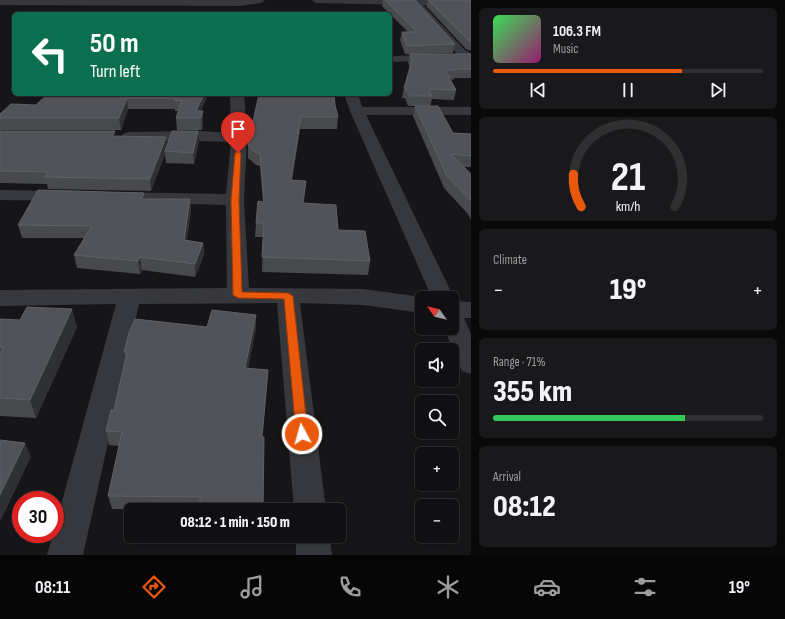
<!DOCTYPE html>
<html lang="en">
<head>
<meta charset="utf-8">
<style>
	body { margin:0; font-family:"Sofia Sans Condensed",sans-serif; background:#19191b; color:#f1f3f6; height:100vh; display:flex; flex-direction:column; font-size:15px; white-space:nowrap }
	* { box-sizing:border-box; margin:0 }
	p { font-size:13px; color:#9c9d9f }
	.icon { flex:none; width:22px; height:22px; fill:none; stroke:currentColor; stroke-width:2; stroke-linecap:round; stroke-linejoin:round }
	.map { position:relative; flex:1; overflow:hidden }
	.details { display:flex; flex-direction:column; gap:8px; padding:8px; background:#09090a; width:314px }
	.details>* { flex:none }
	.guide { position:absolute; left:12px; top:12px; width:380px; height:84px; border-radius:6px; box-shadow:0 1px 3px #0004,0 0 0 1px #303032; background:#0b6e4f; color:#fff; overflow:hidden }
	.needle { width:26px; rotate:304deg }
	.tools { position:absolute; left:415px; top:291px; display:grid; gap:8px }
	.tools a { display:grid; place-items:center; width:44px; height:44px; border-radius:6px; background:#101012; box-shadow:0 1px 3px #0004,0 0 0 1px #303032; font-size:20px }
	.speed { position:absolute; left:12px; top:491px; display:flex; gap:8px; font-size:20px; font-weight:700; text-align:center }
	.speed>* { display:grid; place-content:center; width:52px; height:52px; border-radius:50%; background:#101012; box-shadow:0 1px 3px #0004,0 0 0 1px #303032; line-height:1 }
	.speed .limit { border:6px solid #d22; background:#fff; color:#111 }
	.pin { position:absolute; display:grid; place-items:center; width:34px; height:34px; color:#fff; margin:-41px -17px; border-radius:50% 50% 50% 0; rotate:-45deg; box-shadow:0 0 4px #0007 }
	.pin .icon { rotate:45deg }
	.me { position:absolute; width:44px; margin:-22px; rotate:354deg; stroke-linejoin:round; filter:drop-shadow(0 0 3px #0008) }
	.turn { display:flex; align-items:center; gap:14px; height:84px; padding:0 12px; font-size:18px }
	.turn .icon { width:52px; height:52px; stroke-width:2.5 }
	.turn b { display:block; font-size:28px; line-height:34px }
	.big { font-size:30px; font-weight:800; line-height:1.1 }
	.details .tile { flex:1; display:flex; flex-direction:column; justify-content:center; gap:6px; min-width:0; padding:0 14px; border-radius:6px; background:#19191b }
	.details .dial { align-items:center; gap:0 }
	.dial svg { height:104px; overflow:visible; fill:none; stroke:#303032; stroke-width:7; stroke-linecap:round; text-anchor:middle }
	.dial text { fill:#f1f3f6; stroke:none }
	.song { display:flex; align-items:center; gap:12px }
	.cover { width:48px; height:48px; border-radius:6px; background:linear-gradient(135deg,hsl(130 70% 55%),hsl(320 70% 35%)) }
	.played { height:4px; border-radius:2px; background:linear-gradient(90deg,#ea580c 70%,#303032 70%) }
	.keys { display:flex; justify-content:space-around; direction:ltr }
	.heat { display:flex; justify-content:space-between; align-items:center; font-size:22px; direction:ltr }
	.charge { height:6px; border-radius:3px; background:linear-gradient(90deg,#34c759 71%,#303032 0) }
	.trip { position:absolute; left:124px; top:503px; width:222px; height:40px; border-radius:6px; background:#101012; box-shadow:0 1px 3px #0004,0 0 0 1px #303032; font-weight:800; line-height:40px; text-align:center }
	.tabs { display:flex; height:64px; justify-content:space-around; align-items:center; background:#060607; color:#9c9d9f }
	.tabs .icon { width:28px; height:28px }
	.tabs .active { color:#ea580c }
	.tabs b { font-size:18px; color:#f1f3f6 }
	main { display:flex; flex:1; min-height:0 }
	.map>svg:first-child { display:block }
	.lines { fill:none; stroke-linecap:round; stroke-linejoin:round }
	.minor { fill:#37383d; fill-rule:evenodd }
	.wall { fill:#47494d }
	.shaded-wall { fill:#2f3033 }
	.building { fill:#525359; stroke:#5f6168 }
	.route { fill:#ea580c; stroke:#983908 }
</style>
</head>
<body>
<main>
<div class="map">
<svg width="471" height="555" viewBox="0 0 471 555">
	<rect width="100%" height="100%" fill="#161618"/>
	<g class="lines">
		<!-- minor -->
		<path class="minor" d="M0,0H265L261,3L239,6L0,5Z
			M312,0H471V5H423L465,50L471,53V61L457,54L414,5L316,3Z
			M440,54L444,55L446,57L444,59L395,62L390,60L391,57L395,56Z
			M230,94H244L247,138L244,200L249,288L363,289L422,297L425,298H422V313L363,305L300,303L326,510H294L277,303L139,304L83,555H47L53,534H55V527L116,304L0,306V290L227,288L226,205L116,202L110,201L107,197L110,193L116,192L226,194L231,142L201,141L128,142L123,140L120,137L123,134L128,132L201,131L231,133Z
			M344,94H358L362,107H471V115H366L454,298L453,301L471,302V318H464L471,334V374L462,371L444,328H452V298H432L350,111Z
			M0,190L66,191L72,192L75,196L72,200L66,201L0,200Z
			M296,536H330L332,555H296Z"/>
	</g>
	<!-- wall -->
	<path class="wall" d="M383,0H415L455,44L453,53L416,54H471V78H454V80L450,79L456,90L454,100L432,99L430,106H408L405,98H402L404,88L410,68L408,62L410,54H405L400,40L402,32H408L382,6Z
		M428,0H471V51L466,49L426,6Z
		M48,94H208L201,111L203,122L202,130H177L176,118L178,111H175V109H128L121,130H0V114L36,105Z
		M254,94H334L335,105L338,117L337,129H300L292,180L303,203L338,230L370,261L368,275L262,272L263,237H255L256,223L263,202L260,166L256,165L248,158V145L259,96H254Z
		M415,106L453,133L471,134V167H464L471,174V220L468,214L444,188L413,116Z
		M0,131L115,136L167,146L199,142L194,164L166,163L165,154L151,191L48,189L47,184L0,183Z
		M145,199H190L191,212L186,241L203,243L204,255L195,277L142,270L140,274L77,268L74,255L84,238H22L18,225Z
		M0,319L77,327L36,418L0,416Z
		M207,327L256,328L248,368L267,384L262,437H264L262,510H165L112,509L108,496L119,446L109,445L106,431L114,410L126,359L124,352Z"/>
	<!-- shaded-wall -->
	<path class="shaded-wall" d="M204,94H208L198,118L196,111Z
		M127,98L128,109L121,130L119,118Z
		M203,111V122L202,130L201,118Z
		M301,117L300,129L290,193L291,180Z
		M198,131L199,142L194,164L193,153Z
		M166,137L167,149L165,151V154L151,191L150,179Z
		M144,193L146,205L142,199Z
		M190,199L191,212L185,253L184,240Z
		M203,243L204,255L195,277V264Z
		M140,257L142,270L140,274L138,261Z
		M72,309L77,327L36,418L30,400Z
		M256,315V328L245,382V368Z
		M268,370L267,384L261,451L262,437Z
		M25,443L31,457L0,522V495Z"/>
	<!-- building -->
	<path class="building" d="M385,0H415L455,44L407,46L402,32H417Z
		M428,0H471V42L468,40Z
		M410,54H471V69H455L456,70H445L456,90L429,89L432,96H410L406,89L404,88L412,60Z
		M48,94H204L196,111H203L201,118H176L182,101L174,100L175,98H127L119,118H0V114L11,104L36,105Z
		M259,94H334L335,105L338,117H301L291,180L306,181L303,203L336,205L338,230L365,231L370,261L262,257L264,223H256L258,201L264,202L260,153H256L248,145Z
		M415,106H438L453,133L471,134V156L451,154L471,174V201L447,176Z
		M0,131H115L113,136L166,137L150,179L45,177L48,172L0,171Z
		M172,131H198L193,153L165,151Z
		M38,190L144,193L142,199H190L184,240L203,243L195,264L140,257L138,261L74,255L92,226L18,225Z
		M27,307L72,309L30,400L0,398V355L4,347H0V319L20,320Z
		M212,310L256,315L245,368L268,370L262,437H264L263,508L200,505V497L108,496L122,432L106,431L111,410H114L127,352H124L129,333L135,319L207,327Z
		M0,440L25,443L0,495Z"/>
	<!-- route -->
	<path class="route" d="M238,151L241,153L239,200L242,292L288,293L293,296L308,434L307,437L302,439L298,437L296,434L284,299L238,298L233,295L231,200L235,153Z"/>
</svg>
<div class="tools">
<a><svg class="needle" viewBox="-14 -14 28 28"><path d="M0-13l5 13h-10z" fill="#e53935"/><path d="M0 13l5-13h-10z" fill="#9c9d9f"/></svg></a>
<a><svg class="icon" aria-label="sound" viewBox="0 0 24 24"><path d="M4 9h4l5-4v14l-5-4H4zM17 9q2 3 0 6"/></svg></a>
<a><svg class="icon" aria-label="search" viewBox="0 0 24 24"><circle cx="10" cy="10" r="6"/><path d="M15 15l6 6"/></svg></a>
<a>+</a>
<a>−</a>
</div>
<div class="speed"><div class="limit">30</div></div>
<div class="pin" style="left:238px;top:153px;background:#d93025"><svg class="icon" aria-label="arrive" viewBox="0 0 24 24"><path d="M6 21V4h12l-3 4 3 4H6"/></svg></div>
<svg class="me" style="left:302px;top:434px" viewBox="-20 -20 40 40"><circle r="17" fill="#ea580c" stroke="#fff" stroke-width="3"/><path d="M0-11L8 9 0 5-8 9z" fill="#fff"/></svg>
<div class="trip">08:12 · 1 min · 150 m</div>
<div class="guide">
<div class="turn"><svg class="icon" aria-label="left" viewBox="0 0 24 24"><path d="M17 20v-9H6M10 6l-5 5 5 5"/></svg><div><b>50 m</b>Turn left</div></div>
</div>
</div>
<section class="details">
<div class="tile">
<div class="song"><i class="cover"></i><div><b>106.3 FM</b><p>Music</p></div></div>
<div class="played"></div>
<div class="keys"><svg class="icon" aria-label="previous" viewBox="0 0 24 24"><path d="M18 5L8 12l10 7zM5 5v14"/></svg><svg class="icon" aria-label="pause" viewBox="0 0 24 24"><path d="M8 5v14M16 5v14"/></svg><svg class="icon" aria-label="next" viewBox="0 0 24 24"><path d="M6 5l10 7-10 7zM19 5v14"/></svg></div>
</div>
<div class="tile dial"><svg viewBox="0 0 100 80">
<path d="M14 69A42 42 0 1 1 86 69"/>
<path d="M14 69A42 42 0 0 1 8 44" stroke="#ea580c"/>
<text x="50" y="56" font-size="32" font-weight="700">21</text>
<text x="50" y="72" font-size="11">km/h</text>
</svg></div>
<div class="tile"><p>Climate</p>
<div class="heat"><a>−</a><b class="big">19°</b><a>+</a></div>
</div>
<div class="tile"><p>Range · 71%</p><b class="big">355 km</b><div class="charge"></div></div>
<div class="tile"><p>Arrival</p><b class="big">08:12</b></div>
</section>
</main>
<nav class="tabs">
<b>08:11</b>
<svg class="icon active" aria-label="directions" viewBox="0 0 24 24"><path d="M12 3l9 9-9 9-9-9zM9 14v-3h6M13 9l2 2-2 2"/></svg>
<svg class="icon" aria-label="music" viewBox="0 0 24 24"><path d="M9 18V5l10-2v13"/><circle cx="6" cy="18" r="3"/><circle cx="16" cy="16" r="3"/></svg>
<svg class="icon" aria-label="phone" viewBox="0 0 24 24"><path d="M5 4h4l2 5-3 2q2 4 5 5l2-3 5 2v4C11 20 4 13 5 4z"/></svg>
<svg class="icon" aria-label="climate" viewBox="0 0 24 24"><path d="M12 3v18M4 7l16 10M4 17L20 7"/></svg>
<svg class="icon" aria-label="car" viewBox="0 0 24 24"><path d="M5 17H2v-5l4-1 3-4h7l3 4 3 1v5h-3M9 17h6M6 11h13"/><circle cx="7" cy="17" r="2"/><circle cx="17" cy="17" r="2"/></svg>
<svg class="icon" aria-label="filters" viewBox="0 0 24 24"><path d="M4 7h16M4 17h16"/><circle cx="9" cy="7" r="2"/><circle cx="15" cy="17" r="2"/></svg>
<b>19°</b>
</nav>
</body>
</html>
